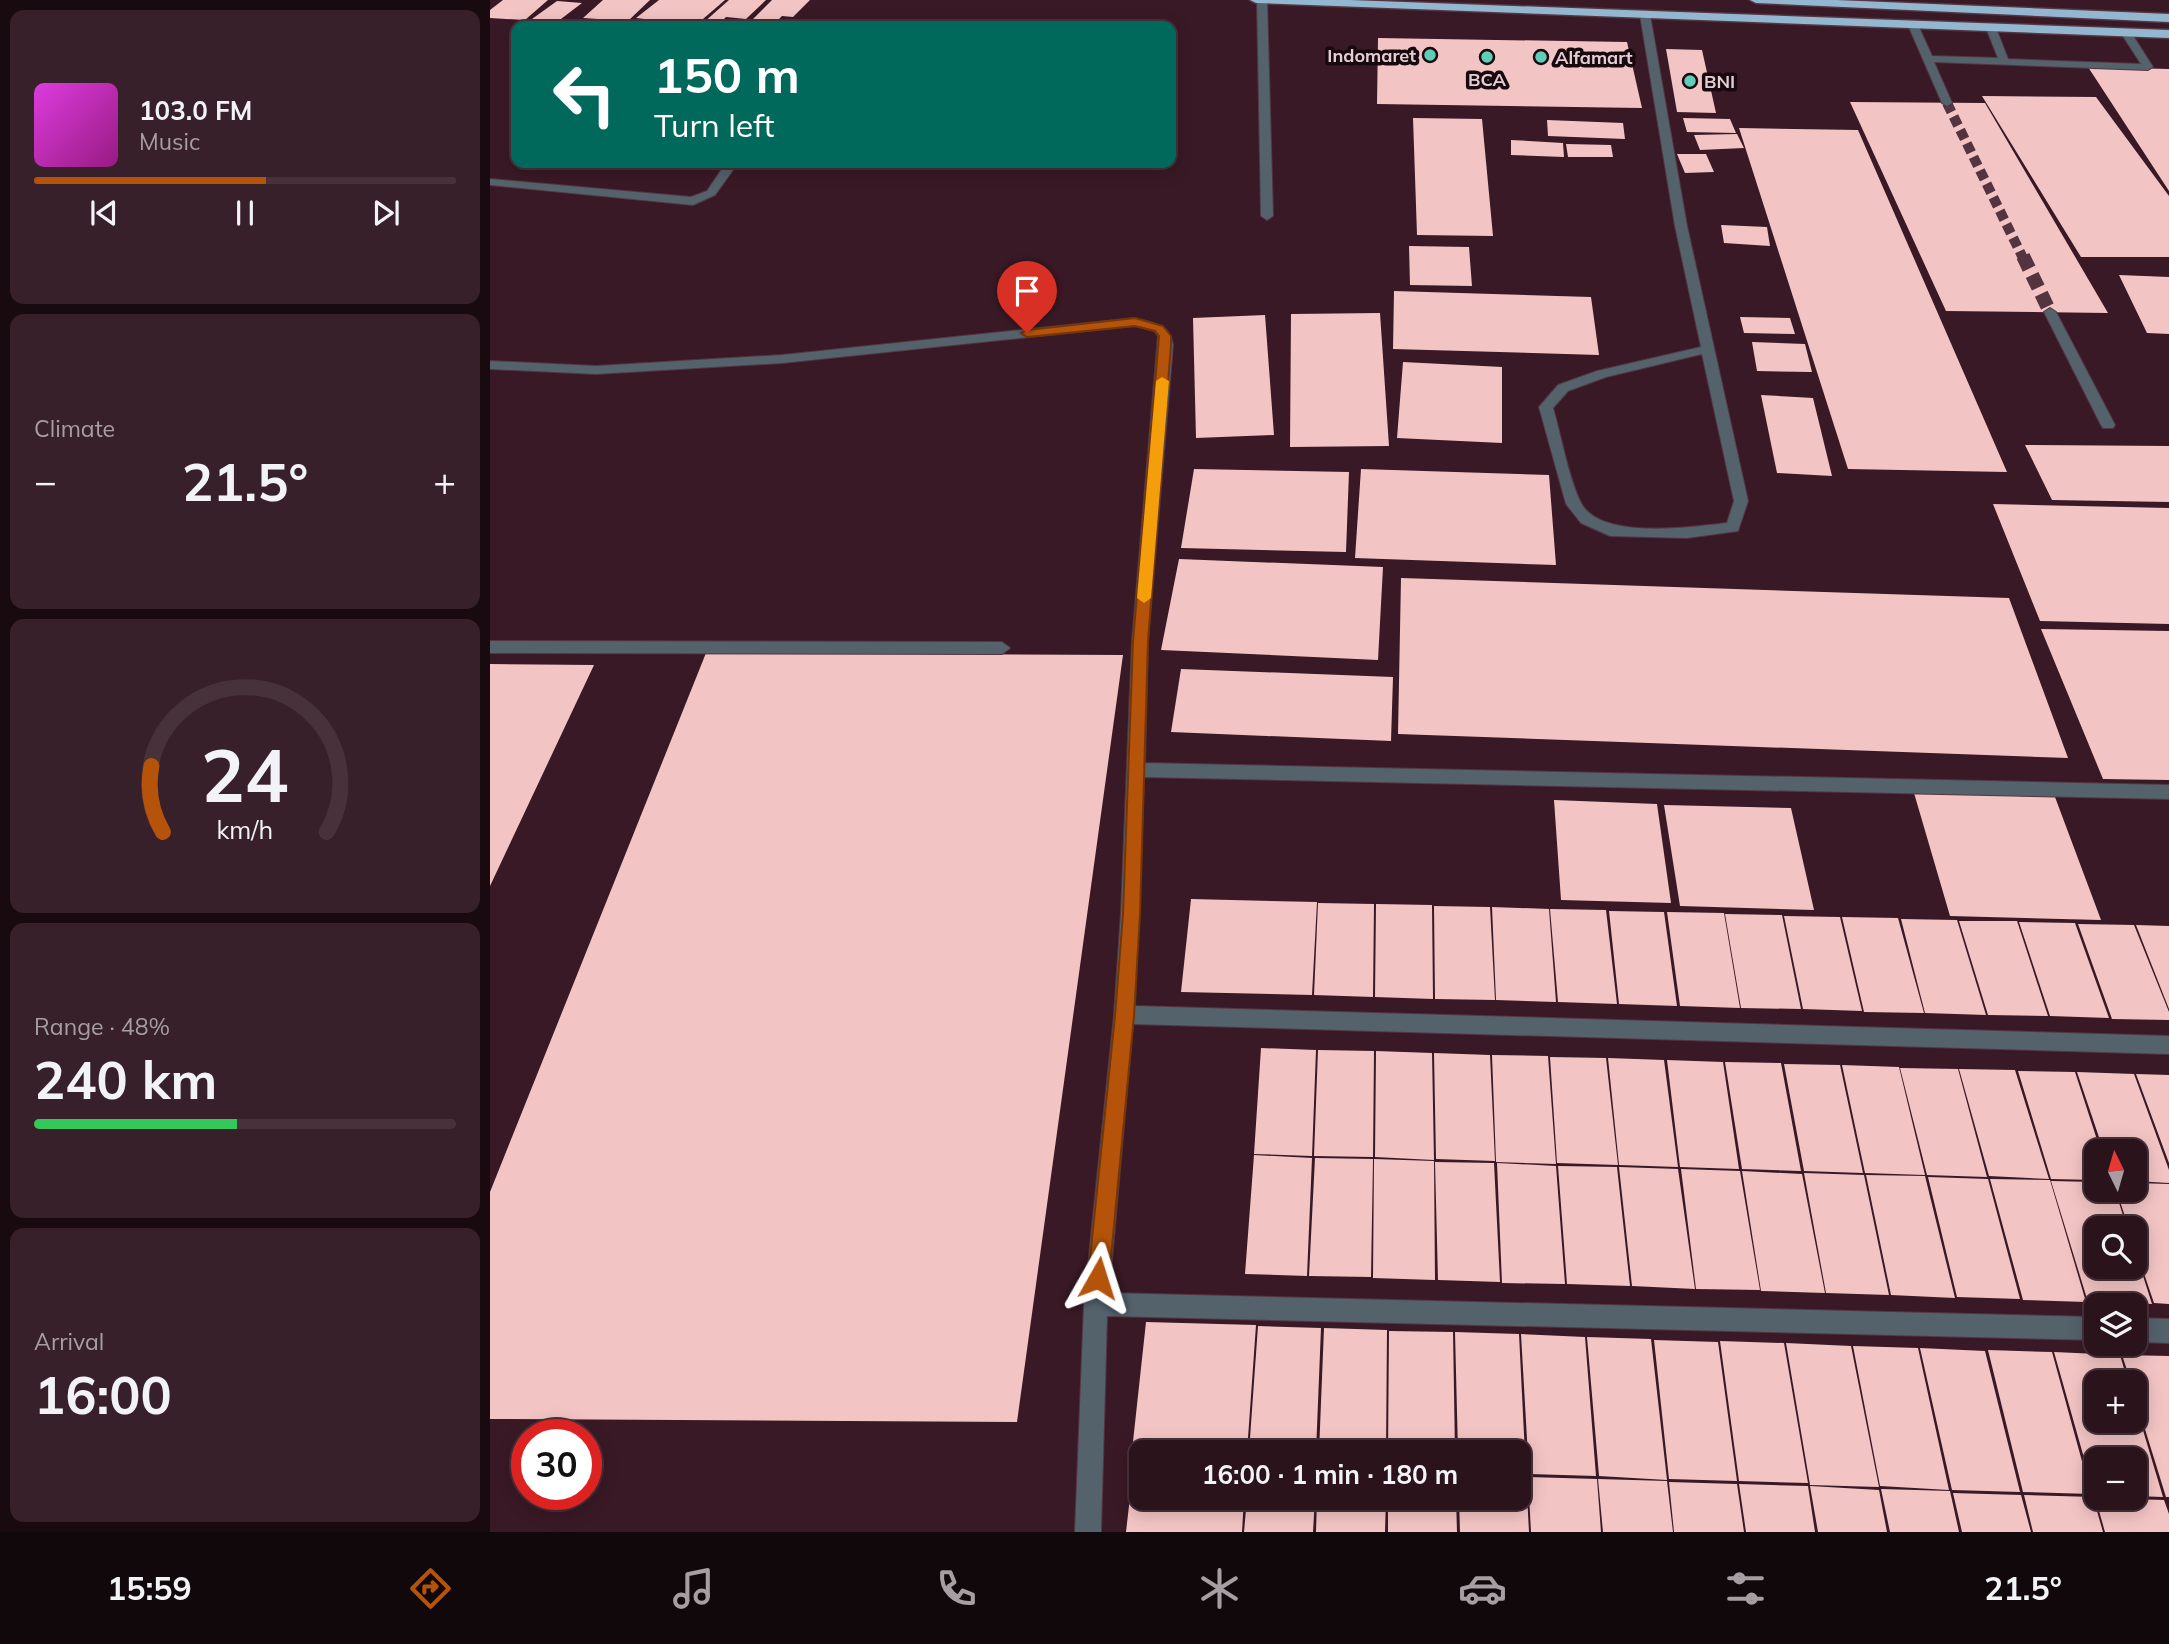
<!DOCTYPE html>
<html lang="en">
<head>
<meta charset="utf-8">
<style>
	body { margin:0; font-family:Mulish,sans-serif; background:#372029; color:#f1f3f6; height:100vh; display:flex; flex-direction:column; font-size:26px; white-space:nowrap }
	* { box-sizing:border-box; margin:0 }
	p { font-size:23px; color:#a69ea3 }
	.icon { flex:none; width:38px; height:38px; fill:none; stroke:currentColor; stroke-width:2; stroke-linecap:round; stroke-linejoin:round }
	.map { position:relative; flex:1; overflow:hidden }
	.panel { display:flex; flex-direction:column; gap:10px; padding:10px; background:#180a0f; width:490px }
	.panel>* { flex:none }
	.guide { position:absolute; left:21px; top:21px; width:665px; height:147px; border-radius:14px; box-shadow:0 4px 18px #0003,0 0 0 2px #47323b; background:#00695c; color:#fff; overflow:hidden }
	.needle { width:46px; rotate:355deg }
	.fabs { position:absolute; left:1594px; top:1139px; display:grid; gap:14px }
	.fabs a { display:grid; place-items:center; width:63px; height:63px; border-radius:14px; background:#2b131c; box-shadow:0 4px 18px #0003,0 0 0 2px #47323b; font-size:35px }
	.speed { position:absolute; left:21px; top:1419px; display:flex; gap:14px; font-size:35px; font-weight:700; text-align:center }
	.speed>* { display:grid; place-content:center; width:91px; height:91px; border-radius:50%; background:#2b131c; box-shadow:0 4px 18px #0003,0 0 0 2px #47323b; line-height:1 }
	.speed .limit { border:10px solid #d22; background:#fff; color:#111 }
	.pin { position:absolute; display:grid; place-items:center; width:60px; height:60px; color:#fff; margin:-72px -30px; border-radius:50% 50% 50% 0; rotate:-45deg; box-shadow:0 0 7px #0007 }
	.pin .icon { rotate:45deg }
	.me { position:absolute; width:77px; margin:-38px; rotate:6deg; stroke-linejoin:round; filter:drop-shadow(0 0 5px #0008) }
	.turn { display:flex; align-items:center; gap:24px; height:147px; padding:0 28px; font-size:32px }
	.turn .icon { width:91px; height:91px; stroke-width:2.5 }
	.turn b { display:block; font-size:49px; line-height:60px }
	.big { font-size:52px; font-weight:700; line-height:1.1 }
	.panel .card { flex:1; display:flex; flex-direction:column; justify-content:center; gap:10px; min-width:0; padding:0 24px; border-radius:14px; background:#372029 }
	.panel .dial { align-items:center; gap:0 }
	.dial svg { height:182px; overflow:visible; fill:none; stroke:#47323b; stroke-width:7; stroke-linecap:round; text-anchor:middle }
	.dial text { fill:#f1f3f6; stroke:none }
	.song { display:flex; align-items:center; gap:21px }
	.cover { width:84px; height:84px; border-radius:10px; background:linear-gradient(135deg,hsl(300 70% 55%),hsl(310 70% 35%)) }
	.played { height:7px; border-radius:4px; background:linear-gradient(90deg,#b45309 55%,#47323b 55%) }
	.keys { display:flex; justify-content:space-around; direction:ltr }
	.heat { display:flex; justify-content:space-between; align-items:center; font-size:38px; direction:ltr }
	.charge { height:10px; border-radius:5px; background:linear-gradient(90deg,#34c759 48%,#47323b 0) }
	.trip { position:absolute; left:639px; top:1440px; width:402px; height:70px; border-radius:14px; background:#2b131c; box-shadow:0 4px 18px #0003,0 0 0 2px #47323b; font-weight:700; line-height:70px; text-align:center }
	.tabs { display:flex; height:112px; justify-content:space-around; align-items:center; background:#11080b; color:#a69ea3 }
	.tabs .icon { width:49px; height:49px }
	.tabs .current { color:#b45309 }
	.tabs b { font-size:32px; color:#f1f3f6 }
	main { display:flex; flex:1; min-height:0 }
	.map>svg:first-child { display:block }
	.building { fill:#f3c4c4 }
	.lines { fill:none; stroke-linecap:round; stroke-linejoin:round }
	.minor-tunnel-far1 { stroke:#53343f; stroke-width:10; stroke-dasharray:10 5; stroke-linecap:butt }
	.minor-tunnel { stroke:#53343f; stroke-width:14; stroke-dasharray:14 7; stroke-linecap:butt }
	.minor-casing { stroke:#543641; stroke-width:2 }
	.highway-casing { stroke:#543641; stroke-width:3 }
	.minor { fill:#54626c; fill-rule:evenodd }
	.highway { fill:#93b7d0; fill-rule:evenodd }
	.route { fill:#b45309; stroke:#753606; stroke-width:2 }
	.slow { fill:#f59e0b }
	.poi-dot { fill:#5eceb8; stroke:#17090e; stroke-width:2.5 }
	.labels { text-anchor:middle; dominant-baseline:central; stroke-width:7; stroke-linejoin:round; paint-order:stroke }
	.far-poi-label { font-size:18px; font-weight:bold; fill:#e4ced4; stroke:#17090e; text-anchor:start }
</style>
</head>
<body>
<main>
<section class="panel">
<div class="card">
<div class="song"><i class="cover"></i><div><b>103.0 FM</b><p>Music</p></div></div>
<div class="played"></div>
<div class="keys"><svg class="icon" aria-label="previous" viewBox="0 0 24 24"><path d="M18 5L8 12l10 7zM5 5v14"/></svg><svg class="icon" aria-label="pause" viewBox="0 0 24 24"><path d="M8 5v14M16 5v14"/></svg><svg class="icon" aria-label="next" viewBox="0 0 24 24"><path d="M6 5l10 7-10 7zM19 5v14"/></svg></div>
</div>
<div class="card"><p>Climate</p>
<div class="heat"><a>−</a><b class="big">21.5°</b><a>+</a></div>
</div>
<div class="card dial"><svg viewBox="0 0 100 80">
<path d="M14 69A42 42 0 1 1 86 69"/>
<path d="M14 69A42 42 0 0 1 9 40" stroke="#b45309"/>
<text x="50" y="56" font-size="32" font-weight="700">24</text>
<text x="50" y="72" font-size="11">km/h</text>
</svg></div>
<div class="card"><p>Range · 48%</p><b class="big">240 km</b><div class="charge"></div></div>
<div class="card"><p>Arrival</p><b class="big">16:00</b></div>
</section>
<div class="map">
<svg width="1679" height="1532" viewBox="0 0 1679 1532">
	<rect width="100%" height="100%" fill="#391925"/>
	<!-- building -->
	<path class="building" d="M13,0H58L35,20L0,18V10Z
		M113,0H160L138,21L93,18Z
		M169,0H235L206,25L146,18Z
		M239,0H276L256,19L236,17L229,24L213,23Z
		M282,0H320L303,17L292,16L283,25L259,23Z
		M67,1L92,3L67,22L42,19Z
		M888,38L1137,42L1152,108L887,104Z
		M1176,49L1212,50L1226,113L1187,112Z
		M1598,67L1679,69V191Z
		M1492,96L1606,97L1679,196V257H1591Z
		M1360,102L1495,103L1618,313L1456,311Z
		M923,118L992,119L1003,236L927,235Z
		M1193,118L1240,119L1246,133L1197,132Z
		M1057,120L1133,123L1135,139L1058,136Z
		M1249,128L1368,130L1517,472L1358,469Z
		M1247,134L1254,148L1210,150L1204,135Z
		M1021,140L1073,143L1074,157L1021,155Z
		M1076,144L1121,145L1123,157H1078Z
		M1187,154H1216L1224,172L1195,173Z
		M1231,225L1277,227L1280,246L1234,243Z
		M919,246L979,247L982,286L920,285Z
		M1629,275L1679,277V334L1657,333Z
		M904,291L1101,297L1109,355L903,349Z
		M890,313L899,446L800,447L801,314Z
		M775,315L784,435L706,438L703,318Z
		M1250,317L1300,318L1305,334L1254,333Z
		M1262,342L1315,344L1322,372L1267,371Z
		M913,362L1012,367V443L907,438Z
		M1271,395L1323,398L1342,476L1287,473Z
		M1535,445L1679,446V502L1562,500Z
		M704,469L859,472L856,552L691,548Z
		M871,469L1059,475L1066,565L865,558Z
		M1503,504L1679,508V624L1550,621Z
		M689,559L893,567L888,660L671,650Z
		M911,578L1519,598L1578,758L908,734Z
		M1551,629L1679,631V780L1613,779Z
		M216,653L633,655L527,1422L0,1419V1192Z
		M0,664L104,665L0,886Z
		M691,669L903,677L901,741L681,732Z
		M1424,793L1565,797L1611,920L1460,916Z
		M1064,800L1167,804L1181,903L1071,900Z
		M1174,805L1301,808L1324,910L1190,906Z
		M701,899L827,902L822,995L691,992Z
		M828,903L884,904L883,997L824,995Z
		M886,904L942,905L943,999L885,997Z
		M944,906L1000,907L1005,1000L945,999Z
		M1002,907L1059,909L1066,1002L1006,1000Z
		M1060,909L1116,910L1127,1004L1068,1002Z
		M1119,911L1174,912L1187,1006L1129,1004Z
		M1177,912L1234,913L1250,1008L1190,1006Z
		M1235,914L1292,915L1311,1009L1251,1008Z
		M1294,916L1350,917L1372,1011L1313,1009Z
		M1352,917L1408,918L1434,1013L1374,1012Z
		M1411,919L1467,920L1496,1015L1435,1013Z
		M1469,921H1527L1558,1016L1498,1015Z
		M1529,922L1585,923L1619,1018L1560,1016Z
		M1588,924L1644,925L1679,1012V1020L1622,1019Z
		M1646,925L1679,926V1009Z
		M771,1048L826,1050L822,1156L764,1154Z
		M828,1050L884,1051L883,1157L824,1156Z
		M886,1051L942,1053L944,1160L885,1157Z
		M944,1053L1000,1055L1005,1161L946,1159Z
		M1002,1055L1058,1056L1066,1164L1006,1162Z
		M1060,1057L1116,1058L1128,1165L1067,1163Z
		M1118,1058L1174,1060L1188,1167L1129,1165Z
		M1177,1060L1233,1062L1249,1169L1190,1167Z
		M1235,1062L1291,1063L1311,1171L1252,1169Z
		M1294,1064L1350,1065L1373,1173L1314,1171Z
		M1352,1065L1409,1067L1435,1175L1375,1173Z
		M1410,1068L1468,1069L1497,1177L1437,1175Z
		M1469,1069L1525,1070L1559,1179L1499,1176Z
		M1528,1071L1585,1072L1611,1152H1606V1180L1561,1179Z
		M1587,1072L1644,1074L1679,1170V1183L1645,1181V1152H1614Z
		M1646,1074L1679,1075V1163Z
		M764,1155L822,1158L817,1276L755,1274Z
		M825,1158L883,1159L881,1277L819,1276Z
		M884,1159L944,1161L945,1280L883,1278Z
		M945,1162L1004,1163L1010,1282L948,1280Z
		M1007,1163L1066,1166L1075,1284L1012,1283Z
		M1068,1166L1127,1167L1140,1286L1077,1284Z
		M1129,1167L1188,1169L1205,1289L1142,1286Z
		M1191,1169L1250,1171L1270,1290L1206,1289Z
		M1252,1171L1312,1174L1335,1293L1271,1291Z
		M1314,1173L1374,1175L1399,1295L1336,1293Z
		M1376,1175L1435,1176L1465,1298L1401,1295Z
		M1438,1177L1498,1179L1530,1299L1467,1297Z
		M1500,1179L1560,1180L1596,1302L1533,1300Z
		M1561,1181L1606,1182V1190H1625L1637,1228H1606V1267H1645L1646,1254L1662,1304L1598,1302Z
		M1645,1183L1679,1184V1304L1664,1303L1645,1247V1228H1639L1626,1190H1645Z
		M656,1322L766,1325L757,1452H651V1460H641Z
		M768,1326L831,1328L826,1452H759Z
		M834,1328L897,1330L896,1452H829Z
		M899,1331L963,1332L965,1452H898Z
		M965,1332L1029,1334L1036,1475L1029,1474V1452H968Z
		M1031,1334L1095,1337L1106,1476L1039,1474Z
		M1097,1337L1161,1339L1177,1480L1109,1476Z
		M1164,1340L1228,1342L1247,1481L1179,1479Z
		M1230,1341L1294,1343L1318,1483L1249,1481Z
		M1296,1343L1361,1346L1389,1487L1320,1485Z
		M1363,1346L1428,1348L1459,1490L1390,1486Z
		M1430,1348L1495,1351L1530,1492L1462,1490Z
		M1498,1350L1562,1352L1601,1494L1533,1492Z
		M1564,1352L1630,1355L1638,1382H1606V1421H1645L1646,1407L1673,1497L1645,1496V1460H1606V1498L1674,1500L1679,1514V1532H1615Z
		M1632,1355L1679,1356V1497H1676L1645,1397V1382H1641Z
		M644,1462L651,1463V1498H754L752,1532H636Z
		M1029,1476H1036L1039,1532H970L969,1498H1029Z
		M1038,1477L1107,1479L1111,1532H1041Z
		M1108,1479L1177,1481L1183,1532H1113Z
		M1179,1482L1247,1484L1254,1532H1184Z
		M1249,1484L1318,1486L1325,1532H1256Z
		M1320,1486L1389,1490L1397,1532H1328Z
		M1391,1489L1460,1491L1469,1532H1400Z
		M1463,1493L1531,1495L1541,1532H1472Z
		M1534,1495L1603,1497L1613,1532H1543Z
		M757,1498H825L823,1532H754Z
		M827,1498H896L895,1532H826Z
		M898,1498H966L967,1532H898Z"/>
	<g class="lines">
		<!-- minor-tunnel-far1 -->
		<path class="minor-tunnel-far1" d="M1457,103L1533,258"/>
		<!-- minor-tunnel -->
		<path class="minor-tunnel" d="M1533,256L1560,312"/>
		<defs>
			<path id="minor" d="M767,0H777L783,216L777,220L771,216Z
				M1155,12L1160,15L1197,226L1258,501L1248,531L1197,538L1120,536L1091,523L1076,504L1049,407L1068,385L1107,371L1211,347L1185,226L1150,15ZM1212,354L1244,501L1237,523C1201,527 1108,541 1090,501C1078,476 1071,435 1063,408L1078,391L1116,377Z
				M1423,22L1428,25L1442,56L1508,58L1496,28L1501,25L1506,28L1518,59L1651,64L1631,33L1636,30L1640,31L1663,67L1658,70L1444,62L1462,103L1457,106L1452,103L1418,25Z
				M236,163H248L225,195L203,205L0,185V179L201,197L217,191Z
				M1560,308L1566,312L1625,425L1623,428H1613L1611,425L1554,312Z
				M645,318C663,323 680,323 683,345L658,641L655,763L1679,785V799L654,777L645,1006L1679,1036V1054L643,1024L619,1293L1606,1317V1340L617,1316L611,1532H585L594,1304L624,1015L631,913L642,641L668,336L664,331L645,326L292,363L106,374L0,369V361L106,366L292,355Z
				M0,641L512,642L520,648L512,654L0,653Z
				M1645,1318L1679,1319V1343L1645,1342Z"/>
			<path id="highway" d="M760,0H860L1679,30V38L766,3Z
				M1260,0H1346L1679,14V22L1266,3Z"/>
		</defs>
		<!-- minor casing -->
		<use href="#minor" class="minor-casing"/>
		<!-- highway casing -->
		<use href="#highway" class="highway-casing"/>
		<!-- minor -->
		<use href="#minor" class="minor"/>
		<!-- highway -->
		<use href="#highway" class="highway"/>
	</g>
	<!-- route -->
	<path class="route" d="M645,318L673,326L681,336V345L658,641L650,914L644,1016L619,1278L616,1286L608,1289L601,1286L598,1278L625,1016L633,914L643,641L669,336L665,331L645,326L537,337L531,333L537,330Z"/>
	<!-- slow -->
	<path class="slow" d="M672,377L679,381L661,598L654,603L647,598L666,381Z"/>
	<!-- markers -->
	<g class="poi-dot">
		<circle cx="940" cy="55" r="7"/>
		<circle cx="997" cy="57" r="7"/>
		<circle cx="1051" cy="57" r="7"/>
		<circle cx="1200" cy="81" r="7"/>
	</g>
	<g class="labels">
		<!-- far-poi labels -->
		<g class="far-poi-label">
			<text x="926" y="55" text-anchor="end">Indomaret</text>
			<text x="1065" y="57">Alfamart</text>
			<text x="997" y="79" text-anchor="middle">BCA</text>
			<text x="1214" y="81">BNI</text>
		</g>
	</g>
</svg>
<div class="fabs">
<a><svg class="needle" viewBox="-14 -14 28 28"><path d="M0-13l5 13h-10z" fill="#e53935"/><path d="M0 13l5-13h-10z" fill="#a69ea3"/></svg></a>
<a><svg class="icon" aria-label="search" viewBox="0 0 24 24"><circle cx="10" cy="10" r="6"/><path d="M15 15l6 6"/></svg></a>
<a><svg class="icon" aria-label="layers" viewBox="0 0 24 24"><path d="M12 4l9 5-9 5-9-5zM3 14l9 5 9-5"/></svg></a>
<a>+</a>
<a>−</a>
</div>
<div class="speed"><div class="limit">30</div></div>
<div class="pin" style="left:537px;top:333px;background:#d93025"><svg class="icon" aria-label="arrive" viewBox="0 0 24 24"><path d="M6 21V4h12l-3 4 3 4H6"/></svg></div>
<svg class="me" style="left:608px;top:1278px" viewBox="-20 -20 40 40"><path d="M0-17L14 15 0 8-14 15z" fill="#b45309" stroke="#fff" stroke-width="4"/></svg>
<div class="trip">16:00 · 1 min · 180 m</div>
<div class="guide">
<div class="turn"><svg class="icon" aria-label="left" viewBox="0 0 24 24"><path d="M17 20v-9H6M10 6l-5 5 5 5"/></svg><div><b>150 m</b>Turn left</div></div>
</div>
</div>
</main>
<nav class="tabs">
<b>15:59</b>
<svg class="icon current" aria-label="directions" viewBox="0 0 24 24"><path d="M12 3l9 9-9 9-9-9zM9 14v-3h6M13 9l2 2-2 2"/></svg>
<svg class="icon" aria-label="music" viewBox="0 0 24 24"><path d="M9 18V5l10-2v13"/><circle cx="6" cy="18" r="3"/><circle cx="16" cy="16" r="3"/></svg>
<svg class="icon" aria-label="phone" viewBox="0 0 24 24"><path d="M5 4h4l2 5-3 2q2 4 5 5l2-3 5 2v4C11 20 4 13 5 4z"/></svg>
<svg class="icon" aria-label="climate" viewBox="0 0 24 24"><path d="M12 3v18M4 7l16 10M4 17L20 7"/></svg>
<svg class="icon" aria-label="car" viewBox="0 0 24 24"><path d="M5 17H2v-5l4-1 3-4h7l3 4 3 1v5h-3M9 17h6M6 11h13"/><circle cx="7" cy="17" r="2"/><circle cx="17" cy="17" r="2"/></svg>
<svg class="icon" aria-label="filters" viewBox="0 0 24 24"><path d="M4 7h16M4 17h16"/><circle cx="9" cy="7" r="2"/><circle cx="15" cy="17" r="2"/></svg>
<b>21.5°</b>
</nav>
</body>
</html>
